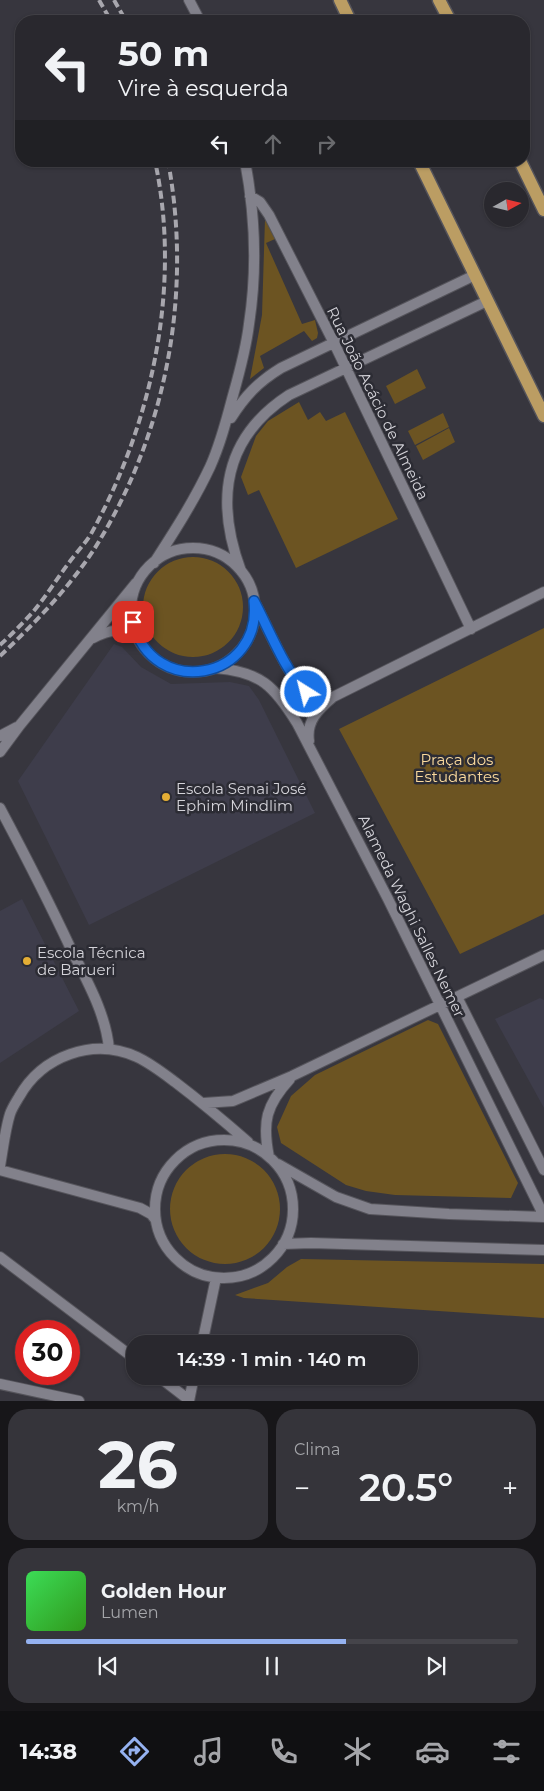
<!DOCTYPE html>
<html lang="pt">
<head>
<meta charset="utf-8">
<style>
	body { margin:0; font-family:Montserrat,sans-serif; background:#35343a; color:#f1f3f6; height:100vh; display:flex; flex-direction:column; font-size:19px; white-space:nowrap }
	* { box-sizing:border-box; margin:0 }
	p { font-size:16px; color:#a5a6aa }
	.icon { flex:none; width:28px; height:28px; fill:none; stroke:currentColor; stroke-width:2; stroke-linecap:round; stroke-linejoin:round }
	.map { position:relative; height:1401px; overflow:hidden }
	.drawer { display:flex; flex-direction:column; gap:8px; padding:8px; background:#171619; flex:1 }
	.drawer>* { flex:none }
	.hud { position:absolute; left:15px; top:15px; width:515px; height:152px; border-radius:20px; box-shadow:0 1px 4px #0004,0 0 0 1px #45444a; background:#29282e; color:#f1f3f6; overflow:hidden }
	.needle { width:32px; rotate:82deg }
	.fabs { position:absolute; left:484px; top:182px; display:grid; gap:10px }
	.fabs a { display:grid; place-items:center; width:45px; height:45px; border-radius:50%; background:#29282e; box-shadow:0 1px 4px #0004,0 0 0 1px #45444a; font-size:25px }
	.speed { position:absolute; left:15px; top:1320px; display:flex; gap:10px; font-size:25px; font-weight:700; text-align:center }
	.speed>* { display:grid; place-content:center; width:65px; height:65px; border-radius:50%; background:#29282e; box-shadow:0 1px 4px #0004,0 0 0 1px #45444a; line-height:1 }
	.speed .limit { border:8px solid #d22; background:#fff; color:#111 }
	.pin { position:absolute; display:grid; place-items:center; width:42px; height:42px; color:#fff; margin:-21px; border-radius:10px; box-shadow:0 2px 8px #0006 }
	.me { position:absolute; width:55px; margin:-28px; rotate:324deg; stroke-linejoin:round; filter:drop-shadow(0 0 4px #0008) }
	.turn { display:flex; align-items:center; gap:18px; height:105px; padding:0 20px; font-size:22px }
	.turn .icon { width:65px; height:65px; stroke-width:2.5 }
	.turn b { display:block; font-size:35px; line-height:42px }
	.lanes { display:flex; align-items:center; height:48px; padding:0 20px; background:#0003; justify-content:center; gap:25px; direction:ltr }
	.lanes .off { opacity:.35 }
	.big { font-size:38px; font-weight:600; line-height:1.1 }
	.drawer .widget { flex:1; display:flex; flex-direction:column; justify-content:center; gap:8px; min-width:0; padding:0 18px; border-radius:20px; background:#35343a }
	.drawer .dial { align-items:center; gap:0 }
	.dial b { font-size:65px; line-height:1 }
	.song { display:flex; align-items:center; gap:15px }
	.cover { width:60px; height:60px; border-radius:8px; background:linear-gradient(135deg,hsl(130 70% 55%),hsl(110 70% 35%)) }
	.played { height:5px; border-radius:2px; background:linear-gradient(90deg,#95b2f1 65%,#45444a 65%) }
	.keys { display:flex; justify-content:space-around; direction:ltr }
	.heat { display:flex; justify-content:space-between; align-items:center; font-size:28px; direction:ltr }
	.drawer .tiles { flex:1; display:grid; gap:8px; grid-template-columns:1fr 1fr }
	.widget:last-child { grid-column:span 2 }
	.trip { position:absolute; left:126px; top:1335px; width:292px; height:50px; border-radius:20px; background:#29282e; box-shadow:0 1px 4px #0004,0 0 0 1px #45444a; font-weight:600; line-height:50px; text-align:center }
	.tabs { display:flex; height:80px; justify-content:space-around; align-items:center; background:#101012; color:#a5a6aa }
	.tabs .icon { width:35px; height:35px }
	.tabs .active { color:#95b2f1 }
	.tabs b { font-size:22px; color:#f1f3f6 }
	.map>svg:first-child { display:block }
	.built { fill:#3e3d4b }
	.green { fill:#6c5422 }
	.lines { fill:none; stroke-linecap:round; stroke-linejoin:round }
	.minor-casing { stroke:#55545b; stroke-width:12 }
	.primary-casing { stroke:#55545b; stroke-width:15 }
	.minor { stroke:#82818b; stroke-width:10 }
	.primary { stroke:#bb9d63; stroke-width:12 }
	.rail { stroke:#a8a7ae; stroke-width:4; stroke-dasharray:8 4; stroke-linecap:butt }
	.route-casing { stroke:#114b97; stroke-width:12 }
	.route { stroke:#1a73e8; stroke-width:9 }
	.poi-dot { fill:#e4ae35; stroke:#2c2c34; stroke-width:2 }
	.labels { text-anchor:middle; dominant-baseline:central; stroke-width:5; stroke-linejoin:round; paint-order:stroke }
	.street-label { font-size:15px; fill:#d4d3d9; stroke:#2c2c34 }
	.park-label { font-size:15px; fill:#fcdb9d; stroke:#2c2c34 }
	.poi-label { font-size:15px; fill:#d4d3d9; stroke:#2c2c34; text-anchor:start }
</style>
</head>
<body>
<div class="map">
<svg width="544" height="1401" viewBox="0 0 544 1401">
	<rect width="100%" height="100%" fill="#37363e"/>
	<!-- built -->
	<path class="built" d="M114,644L122,647L141,667L171,684L230,682L249,686L259,700L315,813L89,925L18,781Z
		M22,899L79,1011L0,1063V911Z
		M540,998L544,1000V1108L495,1019Z"/>
	<!-- green -->
	<path class="green" d="M265,219L275,239L266,243L302,324L315,320L318,333L317,338L312,341L304,331L260,356L264,368L250,379L262,315Z
		M417,369L426,388L395,404L386,386Z
		M299,402L308,420L320,412L326,421L345,412L398,519L296,568L259,490L248,495L241,477L256,436L268,421Z
		M443,413L449,427L415,445L408,431Z
		M449,428L455,442L423,460L416,446Z
		M143 607a50 50 0 1 1 100 0a50 50 0 1 1-100 0Z
		M544,628V914L460,954L339,729Z
		M428,1020L438,1024L518,1183L511,1198L395,1195L366,1191L346,1185L281,1143L277,1127L291,1096L315,1075Z
		M170 1209a55 55 0 1 1 110 0a55 55 0 1 1-110 0Z
		M301,1259L544,1264V1318L244,1298L235,1295L268,1283L287,1267Z"/>
	<g class="lines">
		<defs>
			<path id="minor" d="M189,0L200,21
				M337,21L348,16
				M250,196L260,202L269,215L334,343L471,629
				M231,418C245,396 258,382 281,368L475,275
				M131 610a62 62 0 1 1 124 0a62 62 0 1 1-124 0Z
				M154,563C174,532 194,501 210,467C220,445 226,422 232,399C239,374 246,350 249,324C257,272 255,214 245,161
				M241,571C215,501 223,438 289,395L487,301
				M256,605C267,626 291,684 310,695C317,699 325,698 333,697
				M93,638C109,630 122,627 138,636
				M216,668C261,672 274,686 297,723L388,899L544,1216
				M0,736L17,727
				M309,741C306,721 318,710 333,697L544,592
				M0,752L20,725L136,583
				M0,808C25,855 49,902 71,949C87,981 106,1014 109,1049
				M457,997L544,1170
				M204,1103L233,1101L292,1076L544,955
				M155 1209a69 69 0 1 1 138 0a69 69 0 1 1-138 0Z
				M269,1157C262,1122 266,1105 290,1079
				M278,1164L336,1197L370,1209L449,1214L544,1217
				M0,1166C3,1149 5,1130 10,1114C12,1108 16,1102 19,1097C42,1056 93,1037 137,1057C150,1063 163,1073 175,1082C200,1101 224,1121 248,1142
				M0,1170L140,1208L151,1214L155,1219
				M283,1244L311,1243L544,1250
				M0,1257L135,1359
				M202,1344L216,1278
				M158,1376L189,1400
				M0,1384L79,1401
				M189,1401L194,1376"/>
			<path id="primary" d="M340,0L350,21
				M439,0L450,21
				M419,161L544,416
				M520,161L544,210"/>
		</defs>
		<!-- minor casing -->
		<use href="#minor" class="minor-casing"/>
		<!-- primary casing -->
		<use href="#primary" class="primary-casing"/>
		<!-- minor -->
		<use href="#minor" class="minor"/>
		<!-- primary -->
		<use href="#primary" class="primary"/>
		<!-- rail -->
		<path class="rail" d="M99,0L111,21
			M114,0L126,21
			M0,645C11,635 22,624 32,613C45,598 56,580 68,564C75,554 84,545 91,534C152,424 182,286 155,161
			M0,656C34,624 67,590 93,551C166,436 193,295 168,161"/>
	</g>
	<g class="lines">
		<defs>
			<path id="route" d="M133,622C152,700 263,681 254,601C268,627 286,673 306,692"/>
		</defs>
		<!-- route casing -->
		<use href="#route" class="route-casing"/>
		<!-- route -->
		<use href="#route" class="route"/>
	</g>
	<!-- markers -->
	<g class="poi-dot">
		<circle cx="166" cy="797" r="5"/>
		<circle cx="27" cy="961" r="5"/>
	</g>
	<g class="labels">
		<!-- street labels -->
		<g class="street-label">
			<text transform="translate(378 403) rotate(64)">Rua João Acácio de Almeida</text>
			<text transform="translate(412 916) rotate(64)">Alameda Waghi Salles Nemer</text>
		</g>
		<!-- park labels -->
		<g class="park-label">
			<text x="457" y="759">Praça dos<tspan x="457" dy="17">Estudantes</tspan></text>
		</g>
		<!-- poi labels -->
		<g class="poi-label">
			<text x="176" y="788">Escola Senai José<tspan x="176" dy="17">Ephim Mindlim</tspan></text>
			<text x="37" y="952">Escola Técnica<tspan x="37" dy="17">de Barueri</tspan></text>
		</g>
	</g>
</svg>
<div class="fabs">
<a><svg class="needle" viewBox="-14 -14 28 28"><path d="M0-13l5 13h-10z" fill="#e53935"/><path d="M0 13l5-13h-10z" fill="#a5a6aa"/></svg></a>
</div>
<div class="speed"><div class="limit">30</div></div>
<div class="pin" style="left:133px;top:622px;background:#d93025"><svg class="icon" aria-label="arrive" viewBox="0 0 24 24"><path d="M6 21V4h12l-3 4 3 4H6"/></svg></div>
<svg class="me" style="left:306px;top:692px" viewBox="-20 -20 40 40"><circle r="17" fill="#1a73e8" stroke="#fff" stroke-width="3"/><path d="M0-11L8 9 0 5-8 9z" fill="#fff"/></svg>
<div class="trip">14:39 · 1 min · 140 m</div>
<div class="hud">
<div class="turn"><svg class="icon" aria-label="left" viewBox="0 0 24 24"><path d="M17 20v-9H6M10 6l-5 5 5 5"/></svg><div><b>50 m</b>Vire à esquerda</div></div>
<div class="lanes"><svg class="icon" aria-label="left" viewBox="0 0 24 24"><path d="M17 20v-9H6M10 6l-5 5 5 5"/></svg><svg class="icon off" aria-label="ahead" viewBox="0 0 24 24"><path d="M12 20V5M6 11l6-6 6 6"/></svg><svg class="icon off" aria-label="right" viewBox="0 0 24 24"><path d="M7 20v-9h11M14 6l5 5-5 5"/></svg></div>
</div>
</div>
<section class="drawer">
<div class="tiles">
<div class="widget dial"><b>26</b><p>km/h</p></div>
<div class="widget"><p>Clima</p>
<div class="heat"><a>−</a><b class="big">20.5°</b><a>+</a></div>
</div>
<div class="widget">
<div class="song"><i class="cover"></i><div><b>Golden Hour</b><p>Lumen</p></div></div>
<div class="played"></div>
<div class="keys"><svg class="icon" aria-label="previous" viewBox="0 0 24 24"><path d="M18 5L8 12l10 7zM5 5v14"/></svg><svg class="icon" aria-label="pause" viewBox="0 0 24 24"><path d="M8 5v14M16 5v14"/></svg><svg class="icon" aria-label="next" viewBox="0 0 24 24"><path d="M6 5l10 7-10 7zM19 5v14"/></svg></div>
</div>
</div>
</section>
<nav class="tabs">
<b>14:38</b>
<svg class="icon active" aria-label="directions" viewBox="0 0 24 24"><path d="M12 3l9 9-9 9-9-9zM9 14v-3h6M13 9l2 2-2 2"/></svg>
<svg class="icon" aria-label="music" viewBox="0 0 24 24"><path d="M9 18V5l10-2v13"/><circle cx="6" cy="18" r="3"/><circle cx="16" cy="16" r="3"/></svg>
<svg class="icon" aria-label="phone" viewBox="0 0 24 24"><path d="M5 4h4l2 5-3 2q2 4 5 5l2-3 5 2v4C11 20 4 13 5 4z"/></svg>
<svg class="icon" aria-label="climate" viewBox="0 0 24 24"><path d="M12 3v18M4 7l16 10M4 17L20 7"/></svg>
<svg class="icon" aria-label="car" viewBox="0 0 24 24"><path d="M5 17H2v-5l4-1 3-4h7l3 4 3 1v5h-3M9 17h6M6 11h13"/><circle cx="7" cy="17" r="2"/><circle cx="17" cy="17" r="2"/></svg>
<svg class="icon" aria-label="filters" viewBox="0 0 24 24"><path d="M4 7h16M4 17h16"/><circle cx="9" cy="7" r="2"/><circle cx="15" cy="17" r="2"/></svg>
</nav>
</body>
</html>
